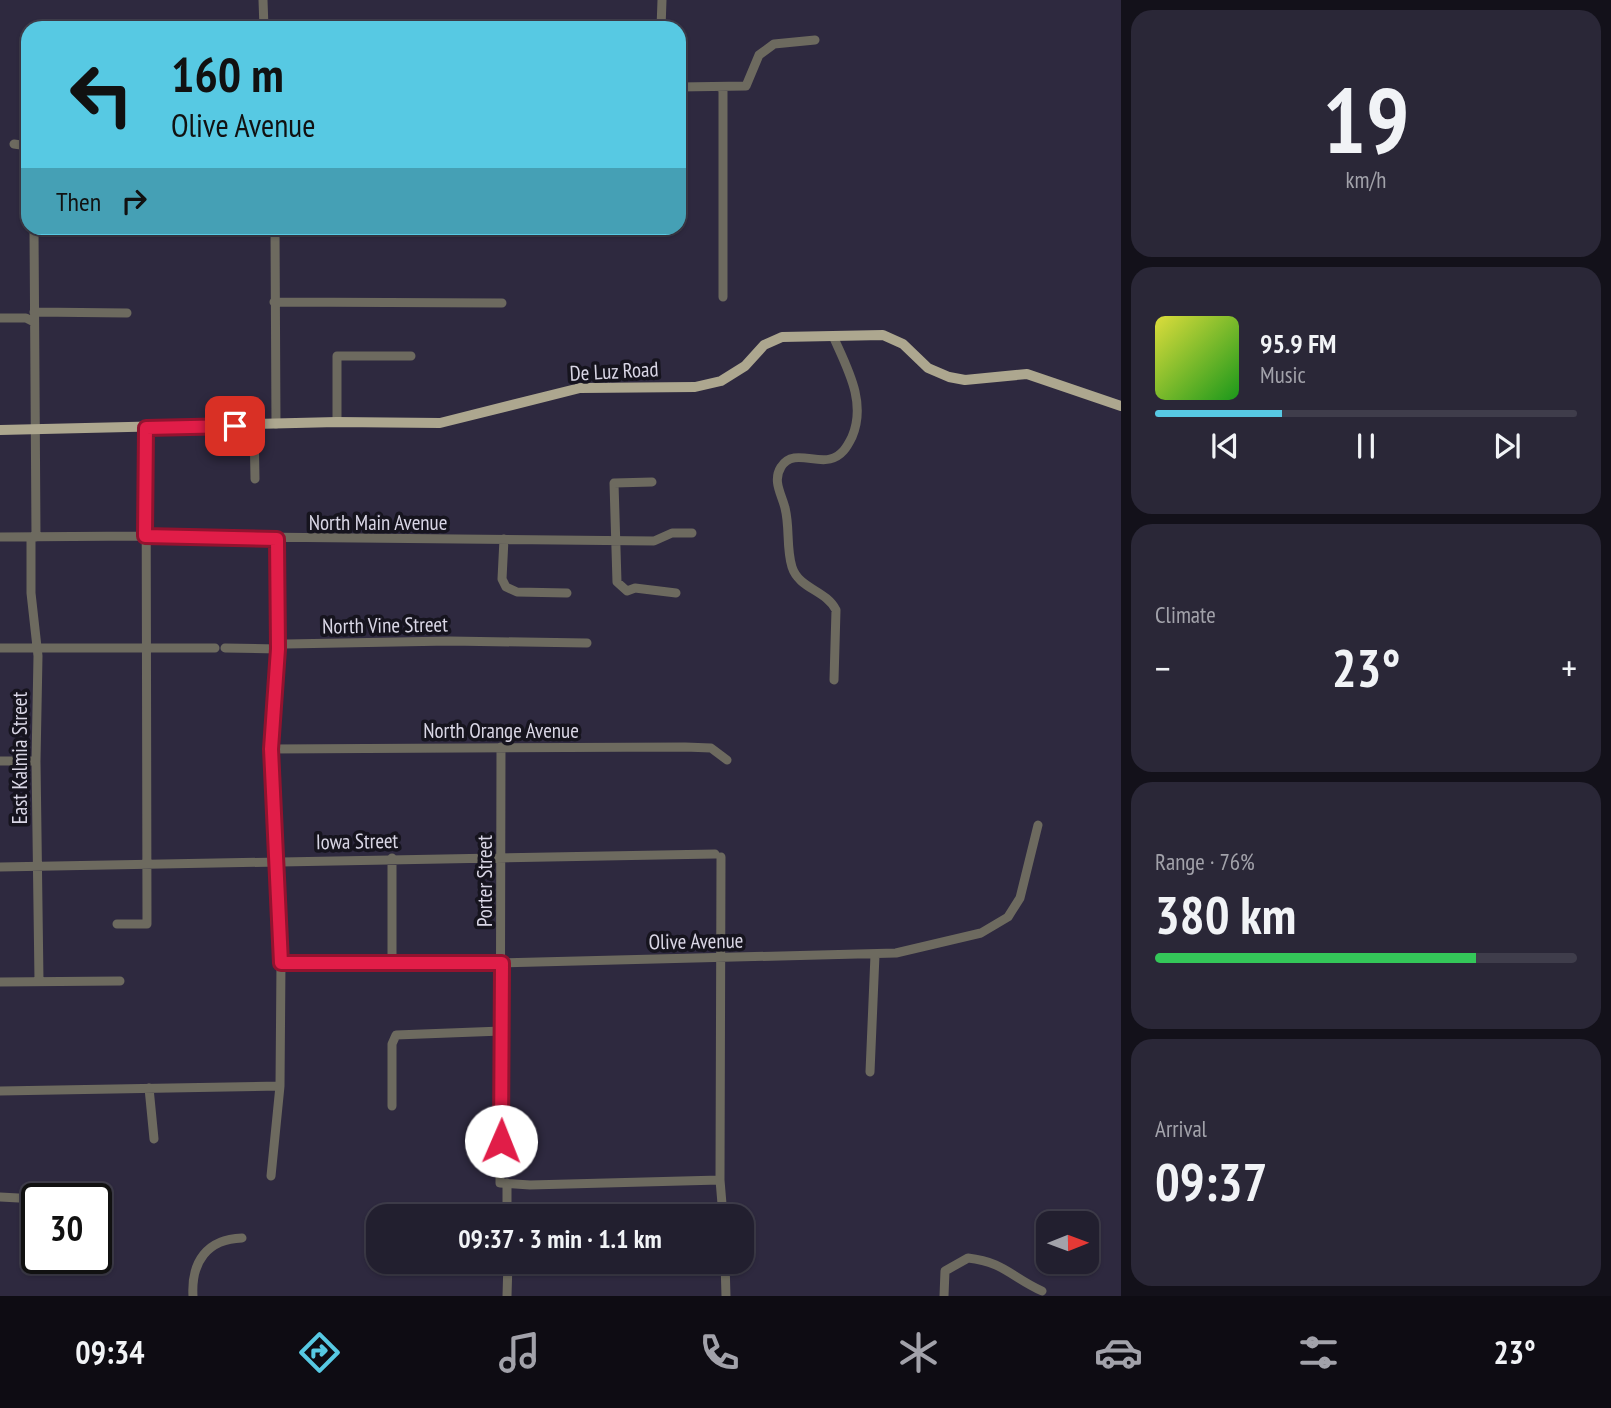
<!DOCTYPE html>
<html lang="en">
<head>
<meta charset="utf-8">
<style>
	body { margin:0; font-family:"PT Sans Narrow",sans-serif; background:#2a2737; color:#f1f3f6; height:100vh; display:flex; flex-direction:column; font-size:26px; white-space:nowrap }
	* { box-sizing:border-box; margin:0 }
	p { font-size:23px; color:#a2a2aa }
	.icon { flex:none; width:38px; height:38px; fill:none; stroke:currentColor; stroke-width:2; stroke-linecap:round; stroke-linejoin:round }
	.map { position:relative; flex:1; overflow:hidden }
	.sheet { display:flex; flex-direction:column; gap:10px; padding:10px; background:#13111a; width:490px }
	.sheet>* { flex:none }
	.guide { position:absolute; left:21px; top:21px; width:665px; height:214px; border-radius:21px; box-shadow:0 2px 5px #0004,0 0 0 2px #3f3d4b; background:#57c9e3; color:#111; overflow:hidden }
	.needle { width:46px; rotate:89deg }
	.buttons { position:absolute; left:1036px; top:1211px; display:grid; gap:14px }
	.buttons a { display:grid; place-items:center; width:63px; height:63px; border-radius:14px; background:#221f2f; box-shadow:0 2px 5px #0004,0 0 0 2px #3f3d4b; font-size:35px }
	.speed { position:absolute; left:21px; top:1183px; display:flex; gap:14px; font-size:35px; font-weight:700; text-align:center }
	.speed>* { display:grid; place-content:center; width:91px; height:91px; border-radius:50%; background:#221f2f; box-shadow:0 2px 5px #0004,0 0 0 2px #3f3d4b; line-height:1 }
	.speed .limit { border:4px solid #111; border-radius:10px; background:#fff; color:#111 }
	.pin { position:absolute; display:grid; place-items:center; width:60px; height:60px; color:#fff; margin:-30px; border-radius:14px; box-shadow:0 4px 10px #0006 }
	.me { position:absolute; width:77px; margin:-38px; rotate:1deg; stroke-linejoin:round; filter:drop-shadow(0 0 5px #0008) }
	.turn { display:flex; align-items:center; gap:24px; height:147px; padding:0 35px; font-size:32px }
	.turn .icon { width:91px; height:91px; stroke-width:2.5 }
	.turn b { display:block; font-size:49px; line-height:60px }
	.then { display:flex; align-items:center; height:66px; padding:0 35px; background:#0003; gap:14px; font-size:26px }
	.big { font-size:52px; font-weight:800; line-height:1.1 }
	.sheet .tile { flex:1; display:flex; flex-direction:column; justify-content:center; gap:10px; min-width:0; padding:0 24px; border-radius:21px; background:#2a2737 }
	.sheet .dial { align-items:center; gap:0 }
	.dial b { font-size:91px; line-height:1 }
	.song { display:flex; align-items:center; gap:21px }
	.cover { width:84px; height:84px; border-radius:10px; background:linear-gradient(135deg,hsl(60 70% 55%),hsl(120 70% 35%)) }
	.played { height:7px; border-radius:4px; background:linear-gradient(90deg,#57c9e3 30%,#3f3d4b 30%) }
	.keys { display:flex; justify-content:space-around; direction:ltr }
	.heat { display:flex; justify-content:space-between; align-items:center; font-size:38px; direction:ltr }
	.charge { height:10px; border-radius:5px; background:linear-gradient(90deg,#34c759 76%,#3f3d4b 0) }
	.trip { position:absolute; left:366px; top:1204px; width:388px; height:70px; border-radius:21px; background:#221f2f; box-shadow:0 2px 5px #0004,0 0 0 2px #3f3d4b; font-weight:800; line-height:70px; text-align:center }
	.tabs { display:flex; height:112px; justify-content:space-around; align-items:center; background:#0e0c13; color:#a2a2aa }
	.tabs .icon { width:49px; height:49px }
	.tabs .on { color:#57c9e3 }
	.tabs b { font-size:32px; color:#f1f3f6 }
	main { display:flex; flex:1; min-height:0 }
	.map>svg:first-child { display:block }
	.lines { fill:none; stroke-linecap:round; stroke-linejoin:round }
	.minor { stroke:#6d6a5f; stroke-width:9 }
	.major { stroke:#ada78f; stroke-width:10 }
	.route-casing { stroke:#92132f; stroke-width:18 }
	.route { stroke:#e11d48; stroke-width:12 }
	.labels { text-anchor:middle; dominant-baseline:central; stroke-width:7; stroke-linejoin:round; paint-order:stroke }
	.street-label { font-size:21px; fill:#d9d6e5; stroke:#16141e }
</style>
</head>
<body>
<main>
<div class="map">
<svg width="1121" height="1296" viewBox="0 0 1121 1296">
	<rect width="100%" height="100%" fill="#2e293f"/>
	<g class="lines">
		<!-- minor -->
		<path class="minor" d="M263,0L264,28
			M661,28L662,0
			M679,87L746,86L759,55L774,44L815,40
			M719,87L723,88V297
			M14,144L28,146
			M34,228L36,537
			M275,228L276,424
			M274,302L502,303
			M34,312L127,313
			M0,318H26L34,322
			M833,336C847,368 867,402 852,437C847,447 842,456 830,459C814,463 792,449 781,467C772,481 782,495 785,508C790,527 786,548 792,567C799,589 826,590 836,610L834,680
			M337,422V356H411
			M254,425L255,479
			M652,482L614,483L617,582L627,591L635,588L676,593
			M0,537L145,536L654,541L672,533H692
			M31,537V593L38,656L36,761L39,981
			M504,539L502,579L506,587L517,592L567,593
			M0,648H215
			M225,648L278,649L286,644L450,641L587,643
			M501,747L500,1183L530,1185L720,1180
			M271,749L685,747L711,748L727,760
			M0,761H36
			M721,857L720,1180L723,1216
			M392,858V963
			M0,867L715,854
			M117,924H147L146,428
			M281,963H502L896,953L981,933L1008,917L1020,898L1038,825
			M0,982L120,981
			M870,1072L875,955
			M149,1088L154,1139
			M0,1091L280,1086
			M392,1106V1044L396,1035L502,1031
			M271,1176L280,1086L281,963L271,749L278,649L277,539
			M507,1183V1216
			M0,1197L37,1199
			M37,1199L97,1195
			M725,1262L726,1296
			M193,1296C191,1262 207,1239 242,1238
			M507,1296L508,1262
			M944,1296L945,1271L968,1258C1004,1262 1011,1277 1042,1291"/>
		<!-- major -->
		<path class="major" d="M0,430L337,422L440,423L580,388L695,387L721,381L745,366L764,345L782,337L883,335L903,344L928,368L949,377L965,380L1027,374L1121,406"/>
	</g>
	<g class="lines">
		<defs>
			<path id="route" d="M235,426L146,428L145,536L277,539L278,649L271,749L281,963H502L501,1141"/>
		</defs>
		<!-- route casing -->
		<use href="#route" class="route-casing"/>
		<!-- route -->
		<use href="#route" class="route"/>
	</g>
	<g class="labels">
		<!-- street labels -->
		<g class="street-label">
			<text transform="translate(614 371) rotate(-3)">De Luz Road</text>
			<text x="378" y="522">North Main Avenue</text>
			<text transform="translate(385 625) rotate(-1)">North Vine Street</text>
			<text x="501" y="730">North Orange Avenue</text>
			<text transform="translate(19 758) rotate(-90)">East Kalmia Street</text>
			<text transform="translate(357 841) rotate(-1)">Iowa Street</text>
			<text transform="translate(484 881) rotate(-90)">Porter Street</text>
			<text transform="translate(696 941) rotate(-1)">Olive Avenue</text>
		</g>
	</g>
</svg>
<div class="buttons">
<a><svg class="needle" viewBox="-14 -14 28 28"><path d="M0-13l5 13h-10z" fill="#e53935"/><path d="M0 13l5-13h-10z" fill="#a2a2aa"/></svg></a>
</div>
<div class="speed"><div class="limit">30</div></div>
<div class="pin" style="left:235px;top:426px;background:#d93025"><svg class="icon" aria-label="arrive" viewBox="0 0 24 24"><path d="M6 21V4h12l-3 4 3 4H6"/></svg></div>
<svg class="me" style="left:501px;top:1141px" viewBox="-20 -20 40 40"><circle r="19" fill="#fff"/><path d="M0-13L10 11 0 6-10 11z" fill="#e11d48"/></svg>
<div class="trip">09:37 · 3 min · 1.1 km</div>
<div class="guide">
<div class="turn"><svg class="icon" aria-label="left" viewBox="0 0 24 24"><path d="M17 20v-9H6M10 6l-5 5 5 5"/></svg><div><b>160 m</b>Olive Avenue</div></div>
<div class="then">Then<svg class="icon" aria-label="right" viewBox="0 0 24 24"><path d="M7 20v-9h11M14 6l5 5-5 5"/></svg></div>
</div>
</div>
<section class="sheet">
<div class="tile dial"><b>19</b><p>km/h</p></div>
<div class="tile">
<div class="song"><i class="cover"></i><div><b>95.9 FM</b><p>Music</p></div></div>
<div class="played"></div>
<div class="keys"><svg class="icon" aria-label="previous" viewBox="0 0 24 24"><path d="M18 5L8 12l10 7zM5 5v14"/></svg><svg class="icon" aria-label="pause" viewBox="0 0 24 24"><path d="M8 5v14M16 5v14"/></svg><svg class="icon" aria-label="next" viewBox="0 0 24 24"><path d="M6 5l10 7-10 7zM19 5v14"/></svg></div>
</div>
<div class="tile"><p>Climate</p>
<div class="heat"><a>−</a><b class="big">23°</b><a>+</a></div>
</div>
<div class="tile"><p>Range · 76%</p><b class="big">380 km</b><div class="charge"></div></div>
<div class="tile"><p>Arrival</p><b class="big">09:37</b></div>
</section>
</main>
<nav class="tabs">
<b>09:34</b>
<svg class="icon on" aria-label="directions" viewBox="0 0 24 24"><path d="M12 3l9 9-9 9-9-9zM9 14v-3h6M13 9l2 2-2 2"/></svg>
<svg class="icon" aria-label="music" viewBox="0 0 24 24"><path d="M9 18V5l10-2v13"/><circle cx="6" cy="18" r="3"/><circle cx="16" cy="16" r="3"/></svg>
<svg class="icon" aria-label="phone" viewBox="0 0 24 24"><path d="M5 4h4l2 5-3 2q2 4 5 5l2-3 5 2v4C11 20 4 13 5 4z"/></svg>
<svg class="icon" aria-label="climate" viewBox="0 0 24 24"><path d="M12 3v18M4 7l16 10M4 17L20 7"/></svg>
<svg class="icon" aria-label="car" viewBox="0 0 24 24"><path d="M5 17H2v-5l4-1 3-4h7l3 4 3 1v5h-3M9 17h6M6 11h13"/><circle cx="7" cy="17" r="2"/><circle cx="17" cy="17" r="2"/></svg>
<svg class="icon" aria-label="filters" viewBox="0 0 24 24"><path d="M4 7h16M4 17h16"/><circle cx="9" cy="7" r="2"/><circle cx="15" cy="17" r="2"/></svg>
<b>23°</b>
</nav>
</body>
</html>
